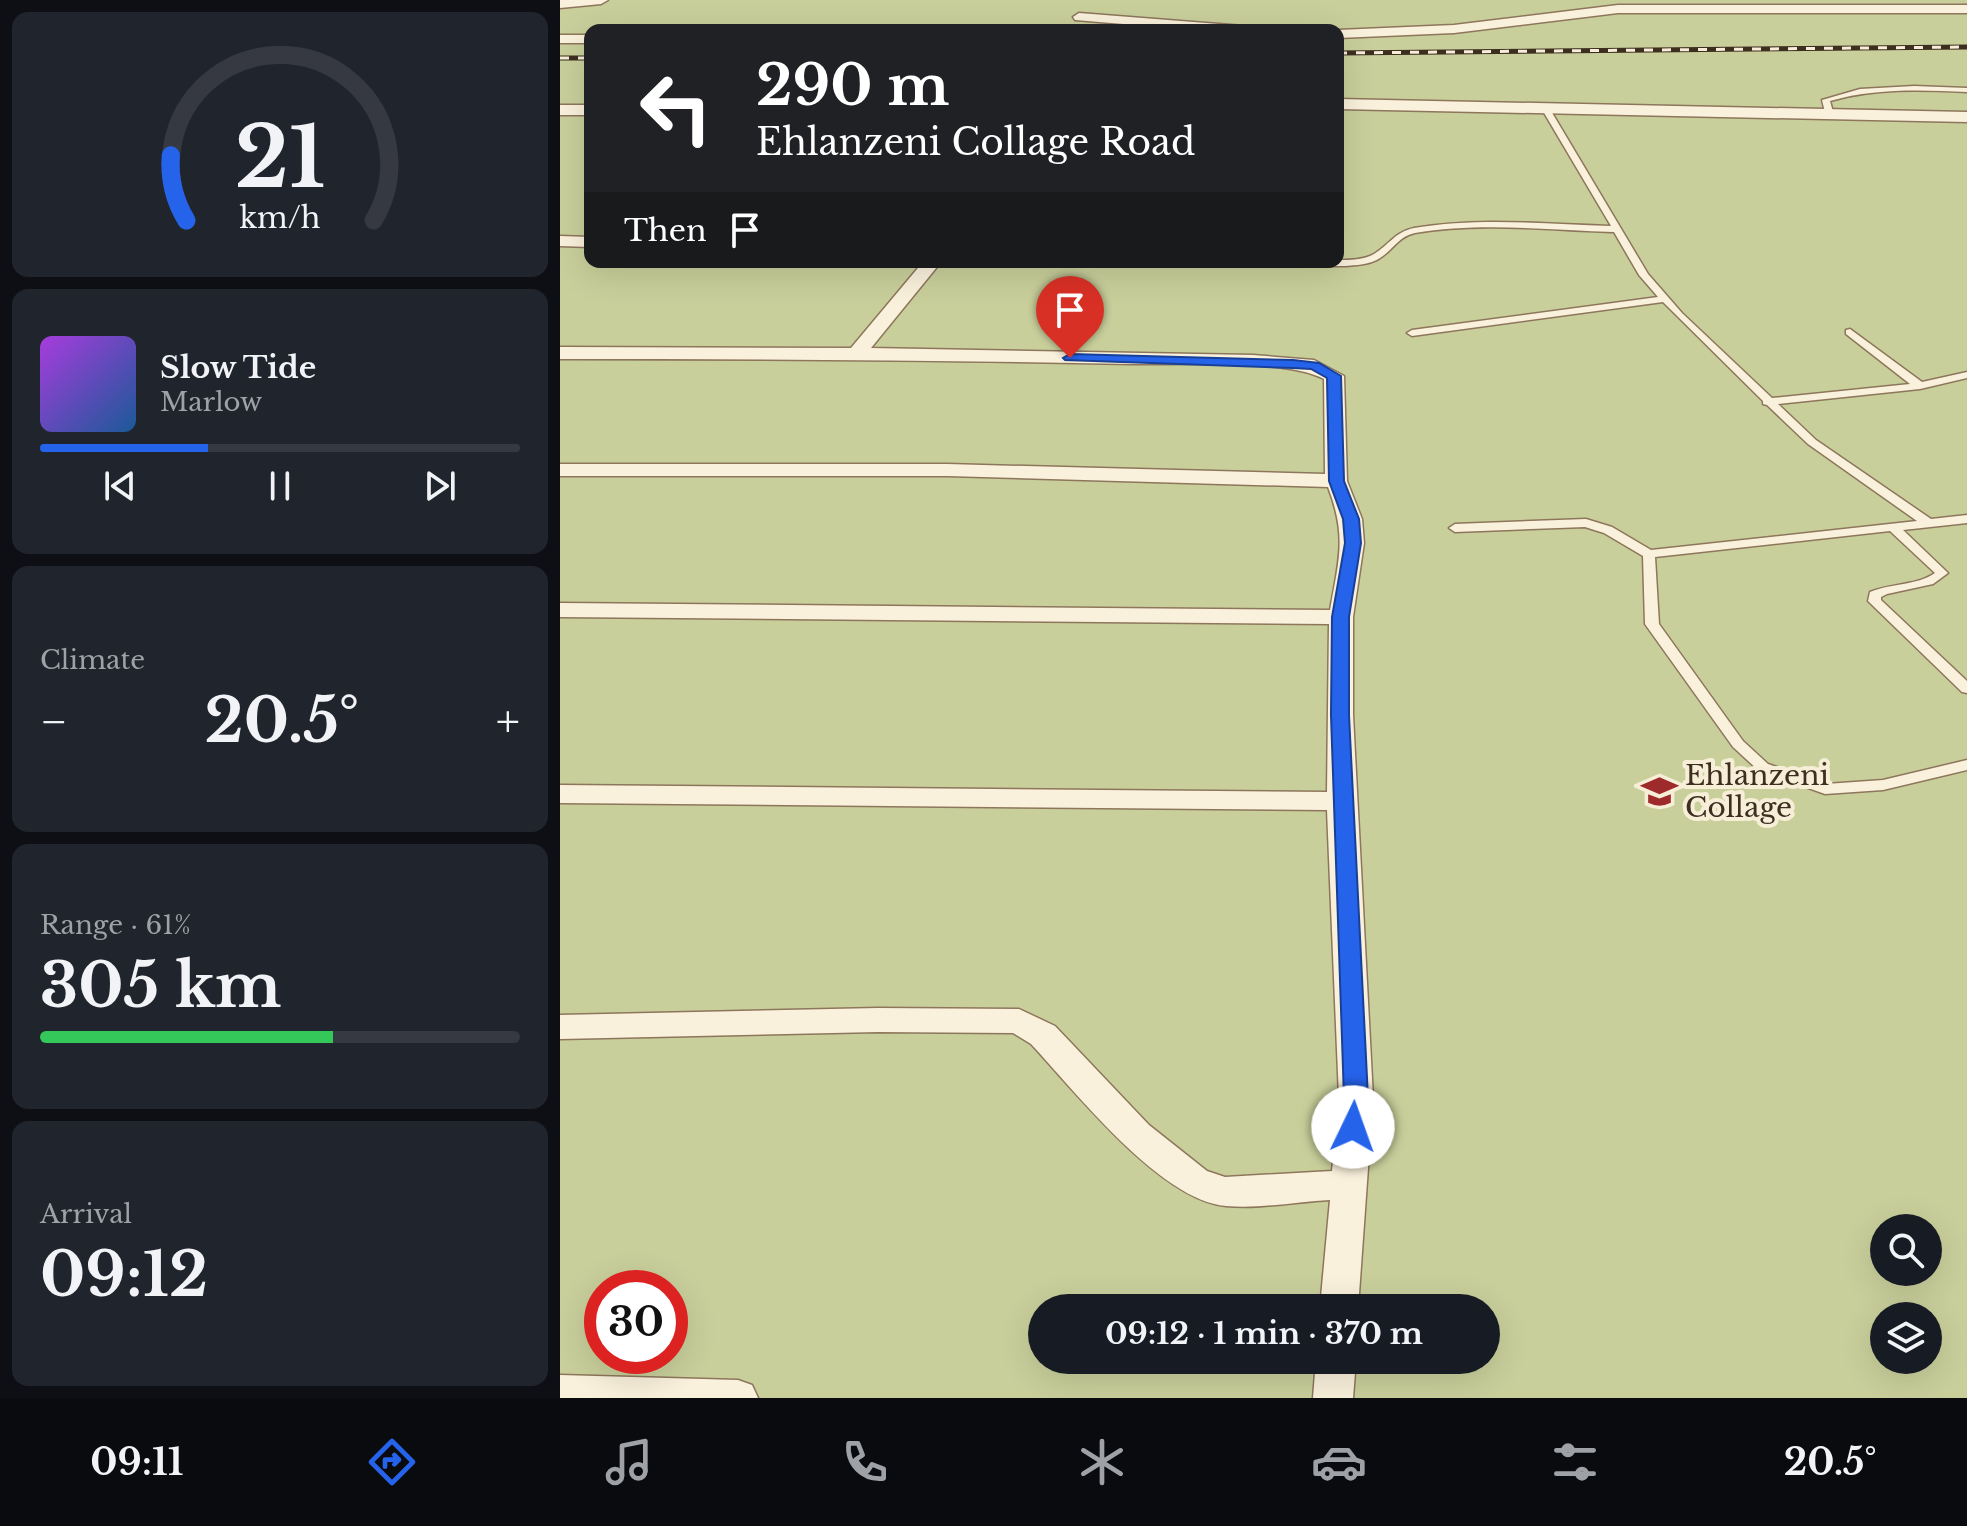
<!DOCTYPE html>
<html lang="en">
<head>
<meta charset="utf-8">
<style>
	body { margin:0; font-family:"Libre Baskerville",serif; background:#20242c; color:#f1f3f6; height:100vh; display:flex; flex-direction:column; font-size:30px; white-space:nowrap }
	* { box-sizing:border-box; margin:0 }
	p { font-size:26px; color:#9ea1a6 }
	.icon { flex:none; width:44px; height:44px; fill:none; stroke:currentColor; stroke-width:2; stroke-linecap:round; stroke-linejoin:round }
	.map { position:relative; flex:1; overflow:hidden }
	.drawer { display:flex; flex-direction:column; gap:12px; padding:12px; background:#0d0f14; width:560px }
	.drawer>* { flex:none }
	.hud { position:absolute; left:24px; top:24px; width:760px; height:244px; border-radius:16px; box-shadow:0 8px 32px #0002; background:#202124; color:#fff; overflow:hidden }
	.controls { position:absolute; left:1310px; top:1214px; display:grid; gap:16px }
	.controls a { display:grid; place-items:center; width:72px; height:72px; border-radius:50%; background:#171b24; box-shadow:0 8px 32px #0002; font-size:40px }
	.speed { position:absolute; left:24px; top:1270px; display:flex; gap:16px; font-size:40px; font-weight:700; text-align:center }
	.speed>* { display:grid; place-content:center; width:104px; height:104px; border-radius:50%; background:#171b24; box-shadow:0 8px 32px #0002; line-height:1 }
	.speed .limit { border:12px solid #d22; background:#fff; color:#111 }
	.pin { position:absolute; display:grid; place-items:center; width:68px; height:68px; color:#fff; margin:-82px -34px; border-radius:50% 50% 50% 0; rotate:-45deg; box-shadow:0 0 8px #0007 }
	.pin .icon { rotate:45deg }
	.me { position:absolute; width:88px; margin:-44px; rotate:3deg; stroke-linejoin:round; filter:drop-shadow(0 0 6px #0008) }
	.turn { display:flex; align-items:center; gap:28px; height:168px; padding:0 40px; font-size:36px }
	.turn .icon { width:104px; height:104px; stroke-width:2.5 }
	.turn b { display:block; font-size:56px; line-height:68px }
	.then { display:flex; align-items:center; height:76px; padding:0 40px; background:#0003; gap:16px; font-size:30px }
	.big { font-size:60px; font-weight:700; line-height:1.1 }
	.drawer .tile { flex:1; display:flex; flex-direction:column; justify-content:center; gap:12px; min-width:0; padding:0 28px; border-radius:16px; background:#20242c }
	.drawer .dial { align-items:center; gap:0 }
	.dial svg { height:208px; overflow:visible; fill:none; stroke:#363941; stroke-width:7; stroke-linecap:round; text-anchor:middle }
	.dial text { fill:#f1f3f6; stroke:none }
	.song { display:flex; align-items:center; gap:24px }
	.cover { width:96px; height:96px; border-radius:12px; background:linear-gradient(135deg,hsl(280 70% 55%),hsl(210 70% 35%)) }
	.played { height:8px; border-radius:4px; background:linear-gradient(90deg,#2563eb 35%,#363941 35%) }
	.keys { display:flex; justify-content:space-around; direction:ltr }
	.heat { display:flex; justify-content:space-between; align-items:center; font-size:44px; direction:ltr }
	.charge { height:12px; border-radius:6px; background:linear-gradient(90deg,#34c759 61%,#363941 0) }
	.trip { position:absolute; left:468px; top:1294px; width:472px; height:80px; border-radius:40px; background:#171b24; box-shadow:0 8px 32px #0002; font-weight:700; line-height:80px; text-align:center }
	.tab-bar { display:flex; height:128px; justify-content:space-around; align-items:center; background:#090b0e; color:#9ea1a6 }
	.tab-bar .icon { width:56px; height:56px }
	.tab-bar .on { color:#2563eb }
	.tab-bar b { font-size:36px; color:#f1f3f6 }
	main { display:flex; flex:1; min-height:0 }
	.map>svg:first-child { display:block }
	.green { fill:#c9cf9b; fill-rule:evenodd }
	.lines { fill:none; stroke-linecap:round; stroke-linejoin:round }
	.service-casing { stroke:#8d765c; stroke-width:3 }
	.minor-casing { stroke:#8d765c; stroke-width:3 }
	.tertiary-casing { stroke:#8d765c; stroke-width:3 }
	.service { fill:#faf1dc; fill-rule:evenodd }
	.minor { fill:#faf1dc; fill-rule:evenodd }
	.tertiary { fill:#faf1dc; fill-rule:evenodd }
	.rail-casing { stroke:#3d2e20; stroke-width:5 }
	.rail { stroke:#f7eed8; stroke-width:3; stroke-dasharray:9; stroke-linecap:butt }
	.route { fill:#2563eb; stroke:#184099; stroke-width:2 }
	.labels { text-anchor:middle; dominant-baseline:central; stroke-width:8; stroke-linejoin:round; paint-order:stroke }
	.poi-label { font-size:28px; fill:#3d2e20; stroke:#f7eed8; text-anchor:start }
</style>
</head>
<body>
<main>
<section class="drawer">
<div class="tile dial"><svg viewBox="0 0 100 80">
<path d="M14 69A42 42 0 1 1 86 69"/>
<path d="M14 69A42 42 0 0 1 8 44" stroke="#2563eb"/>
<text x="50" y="56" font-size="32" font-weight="700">21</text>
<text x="50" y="72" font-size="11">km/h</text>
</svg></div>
<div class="tile">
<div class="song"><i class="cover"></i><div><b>Slow Tide</b><p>Marlow</p></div></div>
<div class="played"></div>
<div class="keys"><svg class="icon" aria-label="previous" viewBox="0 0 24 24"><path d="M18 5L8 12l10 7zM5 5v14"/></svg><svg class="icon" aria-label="pause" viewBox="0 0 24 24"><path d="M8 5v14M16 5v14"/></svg><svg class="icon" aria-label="next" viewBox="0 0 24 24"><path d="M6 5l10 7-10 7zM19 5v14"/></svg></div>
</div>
<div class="tile"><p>Climate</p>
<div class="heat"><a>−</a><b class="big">20.5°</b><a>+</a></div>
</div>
<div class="tile"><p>Range · 61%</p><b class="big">305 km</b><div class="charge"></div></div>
<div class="tile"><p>Arrival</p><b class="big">09:12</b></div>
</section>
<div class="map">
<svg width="1407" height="1398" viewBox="0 0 1407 1398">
	<rect width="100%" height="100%" fill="#f0e4c8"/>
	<!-- green -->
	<path class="green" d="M0,0H1407V1398H0ZM30,30H778V262H30ZM1324,1228H1368V1272H1324ZM42,1288H110V1356H42ZM482,1308H926V1360H482ZM1324,1316H1368V1360H1324Z"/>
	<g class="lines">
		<defs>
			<path id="service" d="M1354,86L1407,88V92C1361,90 1315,88 1270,101L1273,112L1269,114L1265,112L1262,100L1300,89Z
				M984,104L988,106L1088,274L1122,313L1212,398L1350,384L1286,334V330L1290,329L1362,382L1407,372V378L1360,389L1218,404L1256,440L1371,519L1407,515V523L1343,530L1388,573L1373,584L1327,594L1321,597V600L1407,681V693L1402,692L1308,601L1310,592C1331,583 1356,586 1375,573L1330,531L1095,557L1099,624L1183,741L1208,764L1266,784L1323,780L1407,760V770L1323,790L1265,794L1198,770L1173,747L1085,624L1083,556L1044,533L1025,527L895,532L889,528L895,524L1026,519L1052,527L1091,550L1357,521L1248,444L1207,405L1203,404V401L1103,302L852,336L847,333L852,330L1098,297L1079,275L1054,232C988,230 920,222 855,233C839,236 833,250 820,258C810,265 796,265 784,266L529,265L524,262H778V260C790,260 804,260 814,254C829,245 835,232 854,228C919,217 985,224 1051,226L980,106Z"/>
			<path id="minor" d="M1058,5H1407V13H1058L894,33L778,38V30L894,25Z
				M519,13L684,26L690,30H636L515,20L513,17Z
				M0,35H30V43H0Z
				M0,236L30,237V247L0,246Z
				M363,262H381L311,348L693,355L754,360L784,376L787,481L802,519L804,543L793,617V715L813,1098L798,1308H760L770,1200C736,1202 699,1209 666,1206C601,1201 514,1090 471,1044L453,1033L318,1032L0,1039V1015L318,1008L459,1009L495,1026L589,1125L647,1171L665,1177L772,1171L779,1098L767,810L0,803V785L767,792L769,624L0,617V603L770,610C779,559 787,537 768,487L387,476H0V464H387L765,474L764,379C723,358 621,365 572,364C381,360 191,359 0,359V347L291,348Z
				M756,1360H796L793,1398H753Z
				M0,1375L178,1380L192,1385L198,1398H0Z"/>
			<path id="tertiary" d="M0,0H48L41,4L0,8Z
				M778,99L1407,112V122L778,109Z
				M0,105H30V115H0Z"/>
		</defs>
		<!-- service casing -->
		<use href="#service" class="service-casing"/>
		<!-- minor casing -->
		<use href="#minor" class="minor-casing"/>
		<!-- tertiary casing -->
		<use href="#tertiary" class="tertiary-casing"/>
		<!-- service -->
		<use href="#service" class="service"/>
		<!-- minor -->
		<use href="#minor" class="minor"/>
		<!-- tertiary -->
		<use href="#tertiary" class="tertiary"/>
		<defs>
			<path id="rail" d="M778,53L1407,47
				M0,58H30"/>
		</defs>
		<!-- rail casing -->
		<use href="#rail" class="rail-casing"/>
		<!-- rail -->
		<use href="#rail" class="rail"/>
	</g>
	<!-- route -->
	<path class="route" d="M510,354L733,360L759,363L781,376L784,481L799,519L801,543L789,617V715L808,1098L802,1134H784L781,1127L784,1098L771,715L772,617L785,543L783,519L769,481L767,378L751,369L733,368L505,360L503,358Z"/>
	<!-- icons -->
	<defs>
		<symbol id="university-bare" viewBox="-9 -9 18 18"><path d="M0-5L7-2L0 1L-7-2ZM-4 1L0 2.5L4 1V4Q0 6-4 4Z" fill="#9e2a2b" stroke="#f7eed8" stroke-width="2.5" paint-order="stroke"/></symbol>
	</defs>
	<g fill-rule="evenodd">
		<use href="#university-bare" x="1074" y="766" width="51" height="51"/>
	</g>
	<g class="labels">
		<!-- poi labels -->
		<g class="poi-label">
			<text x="1125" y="775">Ehlanzeni<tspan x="1125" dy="32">Collage</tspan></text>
		</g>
	</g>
</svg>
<div class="controls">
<a><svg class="icon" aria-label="search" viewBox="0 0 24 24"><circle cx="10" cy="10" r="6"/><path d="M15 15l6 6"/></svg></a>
<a><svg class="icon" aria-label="layers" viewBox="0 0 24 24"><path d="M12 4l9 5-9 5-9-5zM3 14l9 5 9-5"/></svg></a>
</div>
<div class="speed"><div class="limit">30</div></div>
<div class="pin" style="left:510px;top:358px;background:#d93025"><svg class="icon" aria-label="arrive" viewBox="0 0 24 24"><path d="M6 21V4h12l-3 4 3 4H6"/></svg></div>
<svg class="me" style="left:793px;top:1127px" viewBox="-20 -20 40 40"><circle r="19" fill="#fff"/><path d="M0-13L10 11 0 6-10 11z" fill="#2563eb"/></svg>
<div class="trip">09:12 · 1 min · 370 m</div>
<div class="hud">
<div class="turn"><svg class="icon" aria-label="left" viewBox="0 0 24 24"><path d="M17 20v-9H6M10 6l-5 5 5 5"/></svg><div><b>290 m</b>Ehlanzeni Collage Road</div></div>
<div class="then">Then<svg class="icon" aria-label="arrive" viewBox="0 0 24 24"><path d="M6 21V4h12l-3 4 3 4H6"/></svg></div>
</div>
</div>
</main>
<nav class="tab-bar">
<b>09:11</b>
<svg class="icon on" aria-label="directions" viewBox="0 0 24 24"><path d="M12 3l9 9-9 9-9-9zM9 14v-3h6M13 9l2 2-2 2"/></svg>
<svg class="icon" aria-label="music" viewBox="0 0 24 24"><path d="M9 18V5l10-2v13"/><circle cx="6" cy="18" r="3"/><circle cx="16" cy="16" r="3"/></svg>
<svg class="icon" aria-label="phone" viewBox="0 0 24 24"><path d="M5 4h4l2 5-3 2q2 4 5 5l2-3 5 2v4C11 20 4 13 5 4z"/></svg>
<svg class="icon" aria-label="climate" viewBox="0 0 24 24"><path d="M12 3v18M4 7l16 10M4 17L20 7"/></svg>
<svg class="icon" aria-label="car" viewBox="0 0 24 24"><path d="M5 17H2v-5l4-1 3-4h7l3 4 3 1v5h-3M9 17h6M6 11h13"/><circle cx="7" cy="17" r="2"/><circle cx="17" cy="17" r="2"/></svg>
<svg class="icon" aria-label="filters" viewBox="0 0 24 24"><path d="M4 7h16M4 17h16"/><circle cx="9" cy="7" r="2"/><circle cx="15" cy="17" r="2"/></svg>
<b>20.5°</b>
</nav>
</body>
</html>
